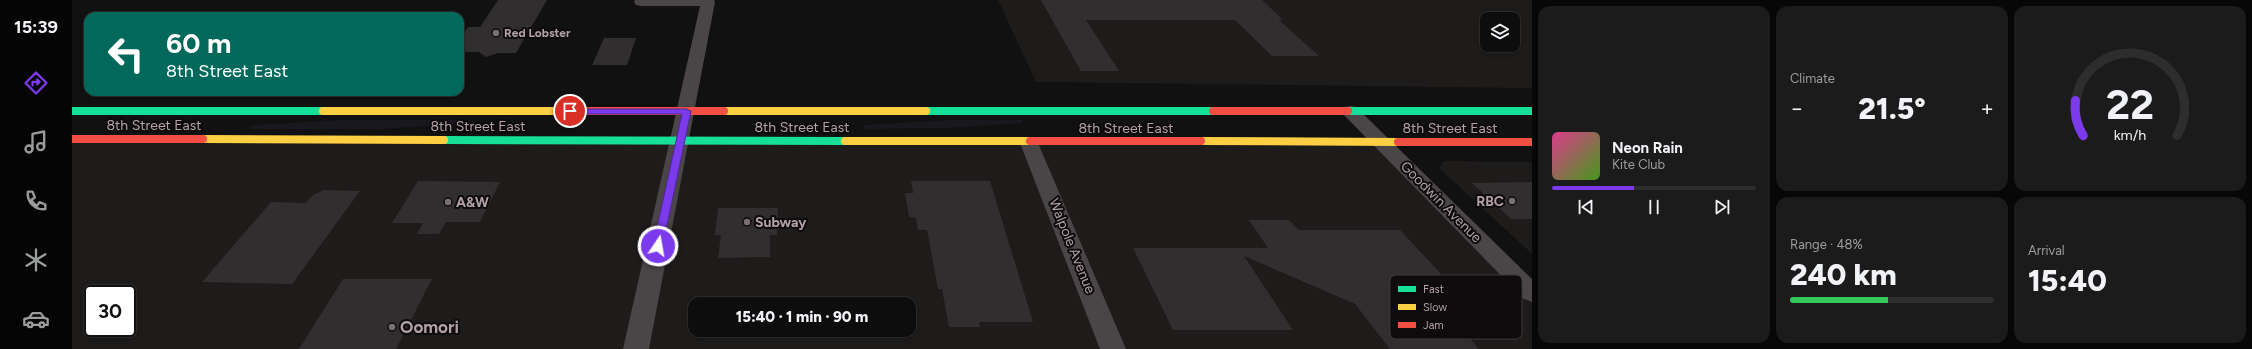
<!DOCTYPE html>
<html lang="en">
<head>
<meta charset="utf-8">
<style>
	body { margin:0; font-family:Figtree,sans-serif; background:#1b1b1b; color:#f1f3f6; height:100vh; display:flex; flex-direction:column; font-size:15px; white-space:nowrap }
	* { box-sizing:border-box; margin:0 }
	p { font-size:13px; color:#9a9c9d }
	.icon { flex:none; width:22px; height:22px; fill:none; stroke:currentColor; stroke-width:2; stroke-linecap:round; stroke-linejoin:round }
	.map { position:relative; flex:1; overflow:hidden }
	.details { display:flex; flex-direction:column; gap:6px; padding:6px; background:#070707; width:720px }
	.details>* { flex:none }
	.banner { position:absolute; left:12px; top:12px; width:380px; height:84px; border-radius:12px; box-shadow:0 2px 6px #0003,0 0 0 1px #2d2d2e; background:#00695c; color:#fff; overflow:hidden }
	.fabs { position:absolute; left:1408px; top:12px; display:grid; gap:8px }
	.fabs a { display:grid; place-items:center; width:40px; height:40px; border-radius:8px; background:#0d0d0d; box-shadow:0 2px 6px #0003,0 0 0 1px #2d2d2e; font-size:20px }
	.speed { position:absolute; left:12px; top:285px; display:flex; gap:8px; font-size:20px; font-weight:700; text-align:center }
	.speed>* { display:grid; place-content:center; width:52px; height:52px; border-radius:50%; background:#0d0d0d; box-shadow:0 2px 6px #0003,0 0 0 1px #2d2d2e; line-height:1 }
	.speed .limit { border:2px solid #111; border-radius:6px; background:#fff; color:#111 }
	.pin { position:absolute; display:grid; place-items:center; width:34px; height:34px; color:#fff; margin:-17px; border:2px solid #fff; border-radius:50%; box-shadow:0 1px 4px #0007 }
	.me { position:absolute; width:44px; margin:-22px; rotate:12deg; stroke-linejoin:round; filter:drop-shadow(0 0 3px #0008) }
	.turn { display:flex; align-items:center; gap:14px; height:84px; padding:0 16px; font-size:18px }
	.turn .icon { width:52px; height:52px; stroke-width:2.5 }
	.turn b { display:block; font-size:28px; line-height:34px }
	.big { font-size:30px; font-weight:800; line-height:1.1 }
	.details .widget { flex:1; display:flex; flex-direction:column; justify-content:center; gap:6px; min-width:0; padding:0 14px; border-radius:12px; background:#1b1b1b }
	.details .dial { align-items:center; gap:0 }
	.dial svg { height:104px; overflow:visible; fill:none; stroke:#2d2d2e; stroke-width:7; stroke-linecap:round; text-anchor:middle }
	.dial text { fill:#f1f3f6; stroke:none }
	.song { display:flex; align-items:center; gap:12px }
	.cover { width:48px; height:48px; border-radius:6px; background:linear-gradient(135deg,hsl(330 70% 55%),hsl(100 70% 35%)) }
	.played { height:4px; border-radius:2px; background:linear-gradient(90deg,#7c3aed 40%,#2d2d2e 40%) }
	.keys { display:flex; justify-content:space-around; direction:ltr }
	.heat { display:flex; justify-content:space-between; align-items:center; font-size:22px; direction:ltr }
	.charge { height:6px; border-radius:3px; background:linear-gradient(90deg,#34c759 48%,#2d2d2e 0) }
	.details .tiles { flex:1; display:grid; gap:6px; grid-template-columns:repeat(3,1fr) }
	.widget:first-child { grid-row:span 2 }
	.trip { position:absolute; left:616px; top:297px; width:228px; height:40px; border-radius:12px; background:#0d0d0d; box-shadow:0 2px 6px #0003,0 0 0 1px #2d2d2e; font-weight:800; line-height:40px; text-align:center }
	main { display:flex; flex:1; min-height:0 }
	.dock { display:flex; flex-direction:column; width:72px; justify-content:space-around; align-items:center; background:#050505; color:#9a9c9d }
	.dock .icon { width:28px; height:28px }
	.dock .current { color:#7c3aed }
	.dock b { font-size:18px; color:#f1f3f6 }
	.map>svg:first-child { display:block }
	.built { fill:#1e1b1b; fill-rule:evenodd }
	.green { fill:#18181e }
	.building { fill:#312e2f }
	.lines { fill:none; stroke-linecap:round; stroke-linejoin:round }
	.street { fill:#4a4547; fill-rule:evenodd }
	.fast { stroke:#16e098; stroke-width:8 }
	.slow { stroke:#ffcf43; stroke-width:8 }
	.jam { stroke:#f24e42; stroke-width:8 }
	.route { fill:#7c3aed; stroke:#51269a }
	.poi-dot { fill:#7a6f74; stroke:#0d0b0b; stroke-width:1.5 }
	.labels { text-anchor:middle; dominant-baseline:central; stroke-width:4; stroke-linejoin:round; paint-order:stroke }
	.far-poi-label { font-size:12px; font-weight:bold; fill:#b3a1a9; stroke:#0d0b0b; text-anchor:start }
	.street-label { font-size:14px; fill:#b3a1a9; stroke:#0d0b0b }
	.poi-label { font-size:14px; font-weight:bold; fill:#b3a1a9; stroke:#0d0b0b; text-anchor:start }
	.near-poi-label { font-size:17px; font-weight:bold; fill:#b3a1a9; stroke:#0d0b0b; text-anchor:start }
	.key { fill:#0d0b0b; stroke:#3f383a; stroke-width:1 }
	.key-label { font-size:11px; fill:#b3a1a9 }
</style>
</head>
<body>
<main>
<nav class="dock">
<b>15:39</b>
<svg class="icon current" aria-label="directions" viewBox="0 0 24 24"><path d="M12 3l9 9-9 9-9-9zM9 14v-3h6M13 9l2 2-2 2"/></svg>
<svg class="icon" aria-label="music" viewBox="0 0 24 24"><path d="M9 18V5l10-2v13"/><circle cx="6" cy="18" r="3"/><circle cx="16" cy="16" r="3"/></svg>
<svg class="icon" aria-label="phone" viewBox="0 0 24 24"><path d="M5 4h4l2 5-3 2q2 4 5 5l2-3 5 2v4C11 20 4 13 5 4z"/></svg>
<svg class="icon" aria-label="climate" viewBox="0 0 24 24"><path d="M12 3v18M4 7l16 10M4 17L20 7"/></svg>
<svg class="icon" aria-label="car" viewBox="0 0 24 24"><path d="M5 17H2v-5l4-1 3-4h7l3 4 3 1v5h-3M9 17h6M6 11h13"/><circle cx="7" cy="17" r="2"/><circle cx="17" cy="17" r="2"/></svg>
</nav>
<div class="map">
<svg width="1460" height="349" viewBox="0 0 1460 349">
	<rect width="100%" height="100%" fill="#111"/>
	<!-- built -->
	<path class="built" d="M926,0H1460V88L964,82ZM1415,19H1441V45H1415Z
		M0,139L1308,141L1460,294V349H0ZM21,294H55V328H21ZM623,304H837V330H623Z
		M1372,161L1460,162V254L1367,168Z"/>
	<!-- green -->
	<path class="green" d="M399,120L398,123L311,129H178L181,125L271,120Z
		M880,120H950L951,123L877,128L793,129L792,125Z"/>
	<!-- building -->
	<path class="building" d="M426,0H475L444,53H426L414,57L407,52H388V39L396,27H408Z
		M969,0H1190L1211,20H1207L1247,56H1200L1163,20H1014L1047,71H1009Z
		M532,38H564L555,65H520Z
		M346,181L428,182L408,222H374L367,234H345L351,223H320Z
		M839,181H918L961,322H907L908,327H877L870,289H866L855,230H846L844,218L837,217L833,193H841Z
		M1460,182V219H1439L1400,183Z
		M252,190L288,191L220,284L130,282L199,202L234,203L241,195Z
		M646,208H706L705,235H698V257L646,258L649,235H643Z
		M1177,220H1217L1227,230H1328L1386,292L1377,314L1407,349H1318L1283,304L1172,256L1221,330H1101L1061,248H1196Z
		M271,279H360L324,349H227Z"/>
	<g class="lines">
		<!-- street -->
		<path class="street" d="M563,0H642L643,2L577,349H551L628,6H569L564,5L562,2Z
			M1278,106L1284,107L1460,279V302L1452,299L1272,115L1269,111L1272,107Z
			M957,137L964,139L966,143L1054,349H1028L948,143L950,139Z"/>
		<!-- fast -->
		<path class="fast" d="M0,111H251
			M854,111H1141
			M1276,111H1460
			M372,140L773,141"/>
		<!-- slow -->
		<path class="slow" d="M251,111H507
			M652,111H854
			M131,139L372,140
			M773,141H958
			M1129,141L1326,142"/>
		<!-- jam -->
		<path class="jam" d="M507,111H652
			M1141,111H1276
			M0,139H131
			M958,141H1129
			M1326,142H1460"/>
	</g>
	<!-- route -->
	<path class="route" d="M495,109H614L619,111L590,249H583L581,246L610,114H498L495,113Z"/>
	<!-- markers -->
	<g class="poi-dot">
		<circle cx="424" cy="33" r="4"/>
		<circle cx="1440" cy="201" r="4"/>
		<circle cx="376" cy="202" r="4"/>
		<circle cx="675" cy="222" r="4"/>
		<circle cx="320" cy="327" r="4"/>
	</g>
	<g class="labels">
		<!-- far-poi labels -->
		<g class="far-poi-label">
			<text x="432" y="33">Red Lobster</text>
		</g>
		<!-- street labels -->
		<g class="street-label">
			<text x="82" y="125">8th Street East</text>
			<text x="406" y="126">8th Street East</text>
			<text x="730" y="127">8th Street East</text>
			<text x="1054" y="128">8th Street East</text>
			<text x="1378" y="128">8th Street East</text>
			<text transform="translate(1369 202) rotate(45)">Goodwin Avenue</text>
			<text transform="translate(1000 246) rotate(68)">Walpole Avenue</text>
		</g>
		<!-- poi labels -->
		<g class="poi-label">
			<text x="1432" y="201" text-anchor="end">RBC</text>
			<text x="384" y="202">A&amp;W</text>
			<text x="683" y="222">Subway</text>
		</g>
		<!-- near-poi labels -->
		<g class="near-poi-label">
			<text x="328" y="327">Oomori</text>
		</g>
	</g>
	<!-- legend -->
	<rect x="1318" y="275" width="132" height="64" rx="6" class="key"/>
	<rect x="1326" y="286" width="18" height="6" fill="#16e098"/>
	<rect x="1326" y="304" width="18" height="6" fill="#ffcf43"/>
	<rect x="1326" y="322" width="18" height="6" fill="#f24e42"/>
	<g class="key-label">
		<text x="1351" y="293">Fast</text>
		<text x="1351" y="311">Slow</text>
		<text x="1351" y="329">Jam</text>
	</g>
</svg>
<div class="fabs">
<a><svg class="icon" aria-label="layers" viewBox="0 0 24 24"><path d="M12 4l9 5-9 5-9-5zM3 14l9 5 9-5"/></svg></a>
</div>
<div class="speed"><div class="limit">30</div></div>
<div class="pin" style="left:498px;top:111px;background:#d93025"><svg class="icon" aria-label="arrive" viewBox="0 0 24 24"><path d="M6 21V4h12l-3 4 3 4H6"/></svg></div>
<svg class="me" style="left:586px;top:246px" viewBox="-20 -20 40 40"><circle r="17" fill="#7c3aed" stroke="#fff" stroke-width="3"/><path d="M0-11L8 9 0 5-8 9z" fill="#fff"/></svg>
<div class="trip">15:40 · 1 min · 90 m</div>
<div class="banner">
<div class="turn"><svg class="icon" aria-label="left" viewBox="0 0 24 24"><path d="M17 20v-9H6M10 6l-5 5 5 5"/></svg><div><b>60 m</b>8th Street East</div></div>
</div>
</div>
<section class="details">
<div class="tiles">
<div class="widget">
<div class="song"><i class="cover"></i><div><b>Neon Rain</b><p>Kite Club</p></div></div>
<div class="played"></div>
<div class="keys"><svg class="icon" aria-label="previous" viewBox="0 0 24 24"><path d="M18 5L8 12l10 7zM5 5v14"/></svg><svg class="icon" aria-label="pause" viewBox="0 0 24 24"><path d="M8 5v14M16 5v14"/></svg><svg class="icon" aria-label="next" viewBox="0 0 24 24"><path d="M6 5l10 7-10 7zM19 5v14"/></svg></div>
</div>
<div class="widget"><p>Climate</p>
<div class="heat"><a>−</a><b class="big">21.5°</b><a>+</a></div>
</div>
<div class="widget dial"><svg viewBox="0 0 100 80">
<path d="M14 69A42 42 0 1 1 86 69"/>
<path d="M14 69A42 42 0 0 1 8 42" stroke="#7c3aed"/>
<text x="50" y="56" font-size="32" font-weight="700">22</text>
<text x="50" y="72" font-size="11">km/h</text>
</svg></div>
<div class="widget"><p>Range · 48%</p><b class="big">240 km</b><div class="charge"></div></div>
<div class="widget"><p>Arrival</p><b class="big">15:40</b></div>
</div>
</section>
</main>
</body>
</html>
